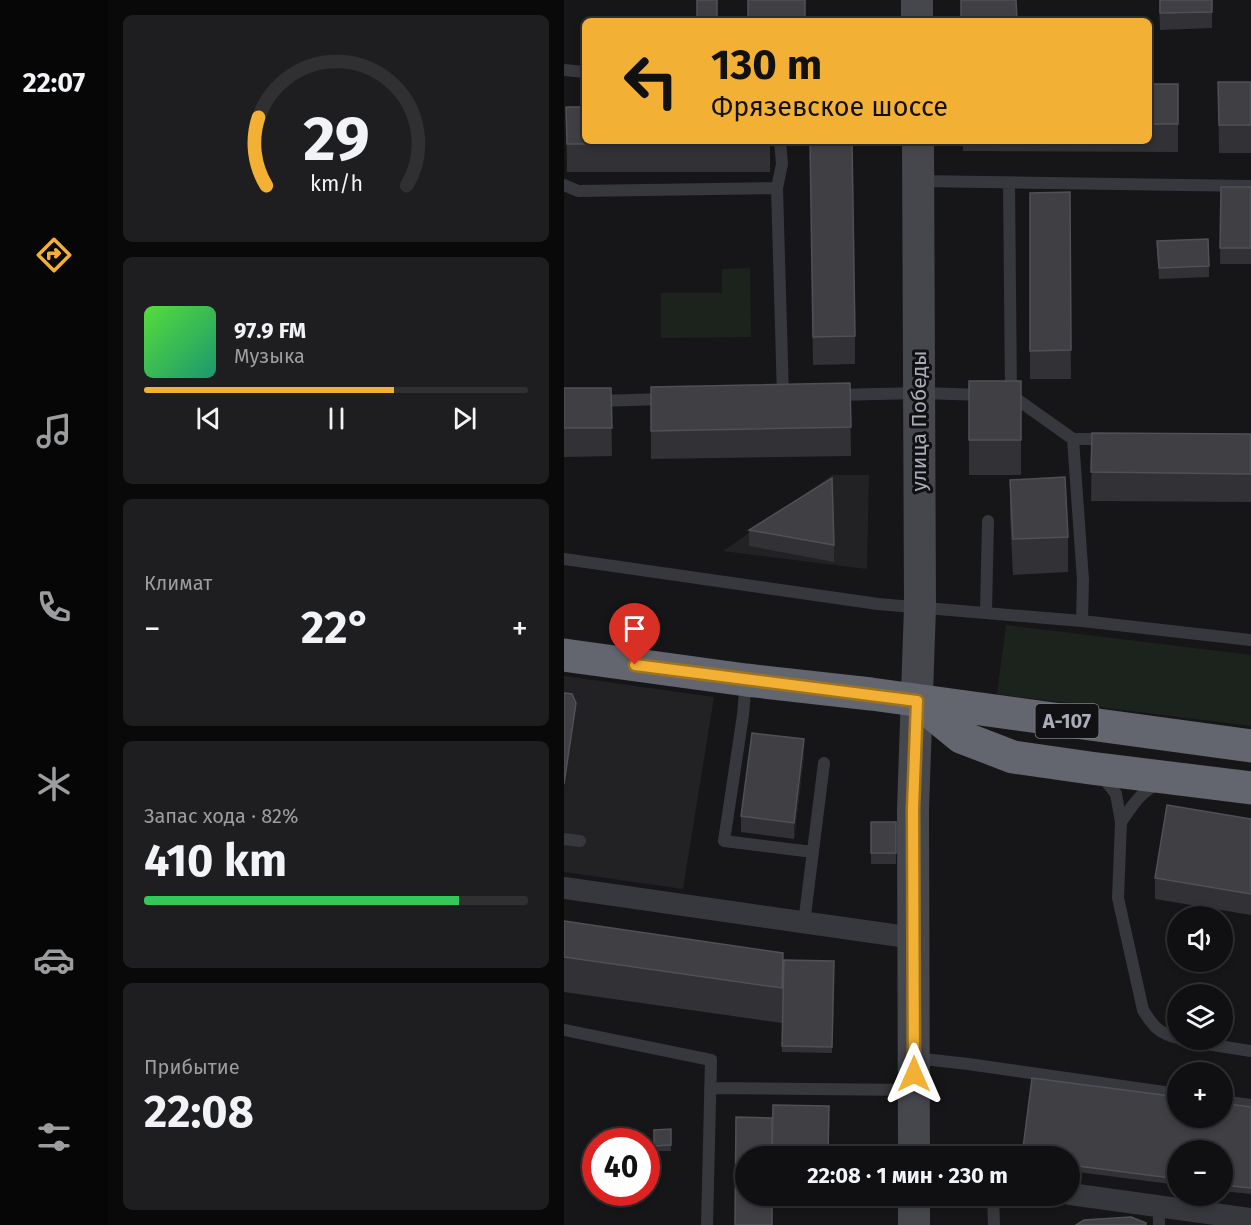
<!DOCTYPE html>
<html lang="ru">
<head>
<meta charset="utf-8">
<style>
	body { margin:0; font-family:"Fira Sans",sans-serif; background:#1e1e20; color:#f1f3f6; height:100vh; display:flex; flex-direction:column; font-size:22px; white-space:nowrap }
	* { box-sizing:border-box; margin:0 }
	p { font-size:20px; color:#9c9d9f }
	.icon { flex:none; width:33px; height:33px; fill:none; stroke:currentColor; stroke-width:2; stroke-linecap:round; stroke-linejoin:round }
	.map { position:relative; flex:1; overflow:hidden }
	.panel { display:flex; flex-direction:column; gap:15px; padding:15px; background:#09090a; width:456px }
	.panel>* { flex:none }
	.guide { position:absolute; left:18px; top:18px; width:570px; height:126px; border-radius:9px; box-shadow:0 3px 9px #0003,0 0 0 2px #303032; background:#f2b134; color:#111; overflow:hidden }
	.controls { position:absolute; left:603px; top:906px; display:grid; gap:12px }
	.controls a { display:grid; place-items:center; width:66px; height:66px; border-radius:50%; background:#101012; box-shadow:0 3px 9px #0003,0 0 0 2px #303032; font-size:30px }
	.speed { position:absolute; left:18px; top:1128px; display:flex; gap:12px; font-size:30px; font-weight:700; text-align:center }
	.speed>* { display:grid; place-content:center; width:78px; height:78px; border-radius:50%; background:#101012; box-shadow:0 3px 9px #0003,0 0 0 2px #303032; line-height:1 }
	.speed .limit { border:9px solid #d22; background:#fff; color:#111 }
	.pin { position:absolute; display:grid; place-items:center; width:51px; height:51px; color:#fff; margin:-62px -26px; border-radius:50% 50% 50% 0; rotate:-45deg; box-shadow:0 0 6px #0007 }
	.pin .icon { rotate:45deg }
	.me { position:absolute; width:66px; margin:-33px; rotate:0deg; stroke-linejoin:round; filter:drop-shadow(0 0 4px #0008) }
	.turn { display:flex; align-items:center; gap:21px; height:126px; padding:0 30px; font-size:27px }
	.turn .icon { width:78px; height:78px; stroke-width:2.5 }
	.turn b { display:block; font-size:42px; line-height:51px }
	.big { font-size:45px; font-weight:700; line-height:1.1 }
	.panel .widget { flex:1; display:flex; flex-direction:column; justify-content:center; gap:9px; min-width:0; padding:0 21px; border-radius:9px; background:#1e1e20 }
	.panel .dial { align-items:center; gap:0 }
	.dial svg { height:156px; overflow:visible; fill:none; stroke:#303032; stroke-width:7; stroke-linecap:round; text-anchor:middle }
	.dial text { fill:#f1f3f6; stroke:none }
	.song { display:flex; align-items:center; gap:18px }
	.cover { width:72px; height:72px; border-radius:9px; background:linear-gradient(135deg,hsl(110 70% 55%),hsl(160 70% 35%)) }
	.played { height:6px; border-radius:3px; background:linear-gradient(90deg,#f2b134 65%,#303032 65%) }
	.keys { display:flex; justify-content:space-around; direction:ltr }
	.heat { display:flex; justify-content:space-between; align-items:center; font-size:33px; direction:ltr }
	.charge { height:9px; border-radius:4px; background:linear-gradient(90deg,#34c759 82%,#303032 0) }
	.trip { position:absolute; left:171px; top:1146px; width:345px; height:60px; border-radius:30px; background:#101012; box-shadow:0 3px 9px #0003,0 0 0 2px #303032; font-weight:700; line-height:60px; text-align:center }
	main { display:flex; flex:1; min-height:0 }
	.tab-bar { display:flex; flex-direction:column; width:108px; justify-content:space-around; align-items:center; background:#060607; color:#9c9d9f }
	.tab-bar .icon { width:42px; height:42px }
	.tab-bar .selected { color:#f2b134 }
	.tab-bar b { font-size:27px; color:#f1f3f6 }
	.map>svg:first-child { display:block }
	.built { fill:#222225 }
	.green { fill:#1c231d }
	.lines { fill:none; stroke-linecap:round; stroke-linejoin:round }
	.lane { stroke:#37383d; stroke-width:12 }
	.street { stroke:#37383d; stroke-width:22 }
	.secondary { stroke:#45474d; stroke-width:32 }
	.highway { stroke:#63666e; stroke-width:33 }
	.wall { fill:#323236 }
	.shaded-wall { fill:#212124 }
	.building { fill:#3f3f44; stroke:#4f5156; stroke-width:1.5 }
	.route-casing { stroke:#9d7322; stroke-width:15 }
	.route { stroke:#f2b134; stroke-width:10 }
	.labels { text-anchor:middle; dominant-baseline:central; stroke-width:6; stroke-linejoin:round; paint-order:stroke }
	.shield { fill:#111113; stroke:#7b7e86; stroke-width:1.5 }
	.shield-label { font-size:20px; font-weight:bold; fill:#a8adb8 }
	.street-label { font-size:21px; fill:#a8adb8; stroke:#111113 }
</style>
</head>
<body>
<main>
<nav class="tab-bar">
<b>22:07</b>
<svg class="icon selected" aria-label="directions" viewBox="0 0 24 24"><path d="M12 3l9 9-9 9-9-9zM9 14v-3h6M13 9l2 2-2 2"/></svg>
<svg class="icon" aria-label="music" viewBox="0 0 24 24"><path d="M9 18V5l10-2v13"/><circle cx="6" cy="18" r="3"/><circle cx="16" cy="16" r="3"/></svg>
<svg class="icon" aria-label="phone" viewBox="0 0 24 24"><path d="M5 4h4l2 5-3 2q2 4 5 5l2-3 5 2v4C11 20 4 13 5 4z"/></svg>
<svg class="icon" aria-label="climate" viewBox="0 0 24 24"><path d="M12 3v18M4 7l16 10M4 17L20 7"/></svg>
<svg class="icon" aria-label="car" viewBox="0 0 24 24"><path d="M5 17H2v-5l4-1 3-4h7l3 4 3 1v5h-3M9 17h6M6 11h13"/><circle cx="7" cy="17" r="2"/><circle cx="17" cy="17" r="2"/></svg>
<svg class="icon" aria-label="filters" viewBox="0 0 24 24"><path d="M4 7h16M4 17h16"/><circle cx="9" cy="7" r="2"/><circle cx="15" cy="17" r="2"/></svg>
</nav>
<section class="panel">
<div class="widget dial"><svg viewBox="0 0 100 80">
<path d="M14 69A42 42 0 1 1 86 69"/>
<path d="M14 69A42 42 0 0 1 10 34" stroke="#f2b134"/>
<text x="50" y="56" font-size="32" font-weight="700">29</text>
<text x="50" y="72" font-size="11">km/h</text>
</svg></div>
<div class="widget">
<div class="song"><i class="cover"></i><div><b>97.9 FM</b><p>Музыка</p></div></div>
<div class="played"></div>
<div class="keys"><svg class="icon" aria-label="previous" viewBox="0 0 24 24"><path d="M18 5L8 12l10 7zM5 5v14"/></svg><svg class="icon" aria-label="pause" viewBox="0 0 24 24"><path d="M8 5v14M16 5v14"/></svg><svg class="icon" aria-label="next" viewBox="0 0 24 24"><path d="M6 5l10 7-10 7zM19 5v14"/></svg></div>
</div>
<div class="widget"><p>Климат</p>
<div class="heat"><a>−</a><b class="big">22°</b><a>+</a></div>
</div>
<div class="widget"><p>Запас хода · 82%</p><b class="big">410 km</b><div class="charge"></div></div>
<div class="widget"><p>Прибытие</p><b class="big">22:08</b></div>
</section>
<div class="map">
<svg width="687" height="1225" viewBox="0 0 687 1225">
	<rect width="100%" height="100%" fill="#161618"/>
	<!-- built -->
	<path class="built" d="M268,475H305L303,569L159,551Z
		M0,676L150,697L119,889L0,872Z"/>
	<!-- green -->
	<path class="green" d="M186,268L187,337L97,338V293H158V269Z
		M442,625L687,655V726L433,694Z"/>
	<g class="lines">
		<!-- lane -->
		<path class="lane" d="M0,70L21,72
			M355,181L687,186
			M445,183L447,395L509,439
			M0,185L14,191L213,188L219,397
			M213,188L218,164L216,141
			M271,395L355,393L422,395
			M0,402L101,399
			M0,559L314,604L518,621L687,640
			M422,612L424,521
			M518,621L519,580L509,439H542
			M182,681L179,715L160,841L249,852
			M536,776L542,781L552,794L557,822L554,898L579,1010C589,1026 594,1033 614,1038
			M557,822C568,806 577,791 596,783
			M0,839L16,841
			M240,923L260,763
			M0,1030L147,1060L143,1225
			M617,1040L687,1051
			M351,1058L404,1064L614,1094
			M146,1088L349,1090
			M658,1101L687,1105
			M429,1196L430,1225
			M595,1206V1225"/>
		<!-- street -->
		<path class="street" d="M0,888L350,938
			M506,1194L687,1219"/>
		<!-- secondary -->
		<path class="secondary" d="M353,0V21
			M350,1156L349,809L356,607L354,141
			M350,1196V1225"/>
		<!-- highway -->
		<path class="highway" d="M0,655L182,680L307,694L687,746
			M353,701L397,737L449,757L526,768L687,788"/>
	</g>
	<!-- wall -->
	<path class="wall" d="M595,0H648V28L596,30Z
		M654,82H687V153H655Z
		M585,84H614V152L399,151V141H585Z
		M2,107L206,141V172H3Z
		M246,141L291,336V364L249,365Z
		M657,187H687V264H656Z
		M506,192L507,379H466V193Z
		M593,241L645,266V277L595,279Z
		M405,381H457V475H405Z
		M286,383L287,456L87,459V387Z
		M0,388H47L48,456L0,457Z
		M528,433L687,434V502L527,501Z
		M446,480L504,537V572L449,575L446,516Z
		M185,530L270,545V562L185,546Z
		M240,756L230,839L177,832V816Z
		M687,819V915L591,899V878Z
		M307,822H332V864H307Z
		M0,921L219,987L270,961L268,1053L218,1052V1023L0,992Z
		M687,1107V1194L658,1191V1150H614V1185L506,1171V1156Z
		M107,1129V1151H90V1130Z"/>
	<!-- shaded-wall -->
	<path class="shaded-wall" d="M12,703V719L0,800V784Z
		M240,739V756L230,839V823Z"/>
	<!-- building -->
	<path class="building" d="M133,0H153V21H133Z
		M184,0H241V21H184Z
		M397,0H452L453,21H397Z
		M596,0H648V12L596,13Z
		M654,82H687V125H655Z
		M585,84H614V124H585Z
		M2,107H21V141H206V144H3Z
		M246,141H288L291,336L249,337Z
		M657,187H687V248H656Z
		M506,192L507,350L466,351V193Z
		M644,239L645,266L595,268L593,241Z
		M405,381H457V440H405Z
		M286,383L287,427L87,431V387Z
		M0,388H47L48,428H0Z
		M528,433L687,434V474L527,472Z
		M501,477L504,537L449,539L446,480Z
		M268,478L270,545L185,530Z
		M0,693L8,694L12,703L0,784Z
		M188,733L240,739L230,823L177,816Z
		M603,805L687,819V894L591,878Z
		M307,822H332V853H307Z
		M0,921L219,953L218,988L0,957Z
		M220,960L270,961L268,1047L218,1046Z
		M468,1078L614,1097V1118H658V1103L687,1107V1188L658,1185V1150H614V1179L506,1165V1156H458Z
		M209,1105L265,1106L264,1156H208Z
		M172,1117L208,1118V1156H182V1196H208V1225H171Z
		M107,1129V1145L90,1146V1130Z
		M567,1217L582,1223V1225H512L520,1220Z"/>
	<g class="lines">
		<defs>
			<path id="route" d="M71,665L353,701L349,809L350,1074"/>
		</defs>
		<!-- route casing -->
		<use href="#route" class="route-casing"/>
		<!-- route -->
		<use href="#route" class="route"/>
	</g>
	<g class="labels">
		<!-- shield labels -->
		<rect class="shield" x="471.5" y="704" width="63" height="34" rx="4.5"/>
		<g class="shield-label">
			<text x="503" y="721">А-107</text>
		</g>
		<!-- street labels -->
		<g class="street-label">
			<text transform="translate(355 421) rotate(-90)">улица Победы</text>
		</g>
	</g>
</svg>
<div class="controls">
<a><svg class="icon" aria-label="sound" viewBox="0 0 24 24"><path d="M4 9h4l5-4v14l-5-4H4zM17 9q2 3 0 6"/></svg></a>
<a><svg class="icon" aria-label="layers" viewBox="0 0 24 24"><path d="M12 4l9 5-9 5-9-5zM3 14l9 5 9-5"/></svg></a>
<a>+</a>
<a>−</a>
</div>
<div class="speed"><div class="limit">40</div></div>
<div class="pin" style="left:71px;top:665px;background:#d93025"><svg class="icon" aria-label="arrive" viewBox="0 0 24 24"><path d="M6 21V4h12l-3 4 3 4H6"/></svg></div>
<svg class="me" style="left:350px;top:1074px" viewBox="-20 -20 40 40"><path d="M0-17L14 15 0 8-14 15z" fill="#f2b134" stroke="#fff" stroke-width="4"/></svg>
<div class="trip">22:08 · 1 мин · 230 m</div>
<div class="guide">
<div class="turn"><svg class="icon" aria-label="left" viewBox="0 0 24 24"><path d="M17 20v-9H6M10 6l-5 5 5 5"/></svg><div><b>130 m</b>Фрязевское шоссе</div></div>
</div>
</div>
</main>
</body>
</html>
